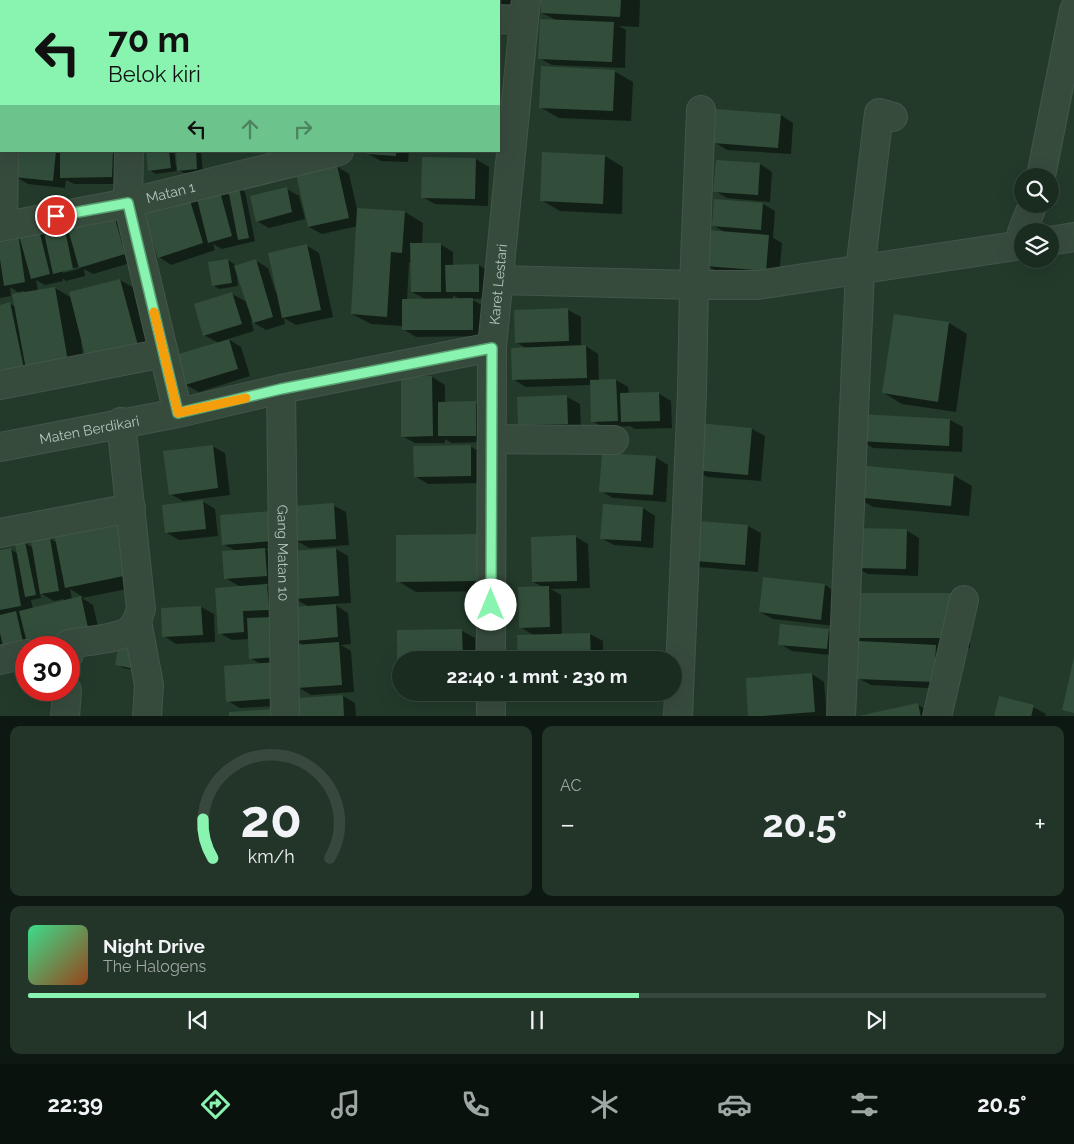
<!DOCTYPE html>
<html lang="id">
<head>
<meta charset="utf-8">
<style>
	body { margin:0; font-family:Raleway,sans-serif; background:#233429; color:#f1f3f6; height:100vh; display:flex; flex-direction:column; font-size:19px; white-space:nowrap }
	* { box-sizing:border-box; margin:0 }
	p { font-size:16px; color:#9fa7a5 }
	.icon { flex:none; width:28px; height:28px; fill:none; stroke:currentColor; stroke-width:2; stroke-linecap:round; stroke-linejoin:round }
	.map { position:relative; height:716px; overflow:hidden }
	.sheet { display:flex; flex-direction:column; gap:10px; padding:10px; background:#0e1812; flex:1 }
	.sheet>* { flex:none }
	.hud { position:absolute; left:0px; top:0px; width:500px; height:152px; box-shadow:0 5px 20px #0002,0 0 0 1px #38483e; background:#89f4af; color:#111; overflow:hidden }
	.controls { position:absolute; left:1014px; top:168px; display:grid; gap:10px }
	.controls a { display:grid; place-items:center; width:45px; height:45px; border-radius:50%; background:#1a2c20; box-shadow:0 5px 20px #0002,0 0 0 1px #38483e; font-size:25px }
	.speed { position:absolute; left:15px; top:636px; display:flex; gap:10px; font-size:25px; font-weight:700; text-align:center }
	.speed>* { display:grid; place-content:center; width:65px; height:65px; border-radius:50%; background:#1a2c20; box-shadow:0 5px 20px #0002,0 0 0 1px #38483e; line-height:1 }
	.speed .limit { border:8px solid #d22; background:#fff; color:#111 }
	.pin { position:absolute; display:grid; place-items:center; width:42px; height:42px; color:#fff; margin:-21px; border:2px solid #fff; border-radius:50%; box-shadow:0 1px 5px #0007 }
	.me { position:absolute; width:55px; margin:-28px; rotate:0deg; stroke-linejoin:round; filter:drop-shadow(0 0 4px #0008) }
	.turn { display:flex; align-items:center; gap:18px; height:105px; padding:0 25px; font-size:22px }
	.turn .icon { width:65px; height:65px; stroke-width:2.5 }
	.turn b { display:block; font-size:35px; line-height:42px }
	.lanes { display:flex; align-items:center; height:48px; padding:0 25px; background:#0003; justify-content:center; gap:25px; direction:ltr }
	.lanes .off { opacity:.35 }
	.big { font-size:38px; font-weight:700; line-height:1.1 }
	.sheet .card { flex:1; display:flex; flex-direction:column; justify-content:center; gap:8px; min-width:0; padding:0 18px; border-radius:10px; background:#233429 }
	.sheet .dial { align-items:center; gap:0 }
	.dial svg { height:130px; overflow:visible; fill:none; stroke:#38483e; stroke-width:7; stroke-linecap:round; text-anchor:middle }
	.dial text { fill:#f1f3f6; stroke:none }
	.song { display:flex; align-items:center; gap:15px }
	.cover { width:60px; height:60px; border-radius:8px; background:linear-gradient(135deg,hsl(150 70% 55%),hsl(20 70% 35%)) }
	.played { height:5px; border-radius:2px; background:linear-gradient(90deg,#89f4af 60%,#38483e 60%) }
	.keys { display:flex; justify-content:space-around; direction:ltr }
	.heat { display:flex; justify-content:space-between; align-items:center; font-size:28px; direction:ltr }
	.sheet .tiles { flex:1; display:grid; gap:10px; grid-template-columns:1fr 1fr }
	.card:last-child { grid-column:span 2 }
	.trip { position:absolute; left:392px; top:651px; width:290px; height:50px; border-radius:25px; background:#1a2c20; box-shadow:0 5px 20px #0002,0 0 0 1px #38483e; font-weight:700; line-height:50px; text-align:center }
	.dock { display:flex; height:80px; justify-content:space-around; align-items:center; background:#0a120d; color:#9fa7a5 }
	.dock .icon { width:35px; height:35px }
	.dock .on { color:#89f4af }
	.dock b { font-size:22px; color:#f1f3f6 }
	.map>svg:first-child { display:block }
	.shadow { fill:#0007; fill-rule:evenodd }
	.building { fill:#324e3b }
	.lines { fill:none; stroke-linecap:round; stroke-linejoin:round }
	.minor-casing { stroke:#435649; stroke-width:30 }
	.minor { stroke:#374b3d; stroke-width:28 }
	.route-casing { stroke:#599f72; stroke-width:12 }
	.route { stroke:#89f4af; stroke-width:9 }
	.slow { stroke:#f59e0b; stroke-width:9 }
	.labels { text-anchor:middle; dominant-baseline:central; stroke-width:5; stroke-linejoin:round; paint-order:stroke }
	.street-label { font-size:14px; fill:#b2c6b9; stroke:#1c2f22 }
</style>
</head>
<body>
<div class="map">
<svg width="1074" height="717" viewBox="0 0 1074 717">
	<rect width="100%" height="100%" fill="#233a2a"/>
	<!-- shadow -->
	<path class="shadow" d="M0,0L1,1V29H0Z
		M22,0H54L56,1H21Z
		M89,0H121V1Z
		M208,0H342V1Z
		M384,0H416L384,1Z
		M439,0H513L512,15H499V1Z
		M543,0H640L639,27L619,26L626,30L625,68L552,65L539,58L556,20L542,13Z
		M0,32L1,33V66H0Z
		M614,71L633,82L631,121L559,118L540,107Z
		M0,96L1,97V136H0Z
		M781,115L793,123L791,154L727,150L714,142Z
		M18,151H125V184H74L66,180L65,188L28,184L16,177Z
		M147,151H174L176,167H178L177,151H201L203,172L184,173L176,169L177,171L156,174L149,170Z
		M368,151H409L408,162L381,161L368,154Z
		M605,156L623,167L622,214L560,211L541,200Z
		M423,158L476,159L489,167L488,206L435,204L422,197Z
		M760,164L772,172L770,202L727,198L715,191Z
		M336,166L349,174L357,209L405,212L423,223L422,244H440L453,252V266L479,265L491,273L492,298L471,299L485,307L486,336L416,337L403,329V326L371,324L352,314L358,226L322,234L309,227ZM409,262L412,263V292L427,300L407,301ZM453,295L461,300H453Z
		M239,188L245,192L255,241L222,249L213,244L215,250L171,265L159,257L188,196L199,202L219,190L231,196Z
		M287,189L299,196L305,219L269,228L257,221Z
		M763,204L775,211L773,238L782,243L779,277L719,272L706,265L726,233L713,225Z
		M125,217L137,261L93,274L84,269L85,276L66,281L62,278L63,281L45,285L36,280L38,291L55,288L72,298L120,280L139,291L158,363L83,340L81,341L87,378L0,391V306L10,304L16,307L25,293L24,291L18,292L10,287L11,296L0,298V236ZM79,267V269L63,273V270Z
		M306,245L319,253L333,317L296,325L284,318L285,324L266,330L251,321L254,331L228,339L241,347L250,376L199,392L186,385L219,343L204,335L232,294L247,302L236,269L238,286L219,289L213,285L228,260L234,264L235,267L255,260L268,268L276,293Z
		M568,310L581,317V347L586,346L598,354L599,381L616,380L628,387L629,394L658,393L671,401L672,428L635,429L630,426L605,428L592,421L591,385L526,387L513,379L527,349L516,342Z
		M895,315L949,323L967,334L956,412L902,404L884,393Z
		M432,377L445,385V403H476L488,410V442L452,443L445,439V443H415L402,436Z
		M567,397L580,404L581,431L532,432L519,425Z
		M862,415L950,420L963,427L962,452L873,448L860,440Z
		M698,425L752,429L765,436L761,481L707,477L694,470Z
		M212,446L225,453L230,495L183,501L170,494Z
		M470,446L483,454V483L428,484L415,476Z
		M655,457L668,465L666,502L613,498L601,491Z
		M953,475L972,486L969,516L873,507L855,496Z
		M202,501L215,509L218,536L179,540L167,533Z
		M333,505L346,512L349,545L309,548L297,541Z
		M643,508L655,516L653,548L614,545L601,538Z
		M221,516L287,547L265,549L278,556L280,583L264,584L280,593L291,705L240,708L228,701L261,664L250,658L249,639L232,640L219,633L241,587L225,578L236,551L223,544Z
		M688,521L748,526L761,533L758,572L698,567Z
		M906,530L919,538L918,576L868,574L855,567Z
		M397,536L499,591L416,592L398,581Z
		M576,537L588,544L590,588L551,589L561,595L562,635L590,634L603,641V660H519L535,636L520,627L543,587L533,582Z
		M50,539L147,585L82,598L93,605L101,639L67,648H31L0,654V552L10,549L18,554L25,543L33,548ZM70,589L83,597L72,599ZM40,593L54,601L64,599V601L33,609L31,600L41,598Z
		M336,549L348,556L351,603L334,604L348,613L351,644L341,645L351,651L354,692L311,695L298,687L305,646L295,640L310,607L295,599Z
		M825,585L837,593L834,626L773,619L760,612Z
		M951,594L970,605V648H940L946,689L871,685L858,678L860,643L851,638V595Z
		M201,607L214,614L215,642L176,644L164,636Z
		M828,630L841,638L839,656L792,651L780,644Z
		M462,631L475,638V660H401V672L399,670L398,632Z
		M120,644L141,671L123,668L117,664Z
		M812,674L824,682L827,717H750Z
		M343,696L355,703L356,717H300Z
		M918,705L931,712L932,717L860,716Z
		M1033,707L1046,714L1045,717H995Z"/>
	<!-- building -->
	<path class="building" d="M541,0H621L620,17L541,13Z
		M540,19L614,22L612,62L538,59Z
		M541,66L615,70L613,111L539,108Z
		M716,109L781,114L778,148L713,143Z
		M17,151H56L53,181L14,177Z
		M60,151H113L112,177L60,178Z
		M146,151H169L171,168L148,171Z
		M176,151H196L197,169L177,171Z
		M367,151H396V156L367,154Z
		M542,152L605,155L603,204L540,201Z
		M422,157L476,158L475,199L421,198Z
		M716,160L760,163L758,195L713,192Z
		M337,165L349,218L308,227L296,174Z
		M239,187L249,238L238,240L228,189Z
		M287,187L292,212L256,222L250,196Z
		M219,188L232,236L208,243L196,195Z
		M188,194L203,243L158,258L142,209Z
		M714,199L763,203L761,230L712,226Z
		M112,208L125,254L79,268L66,222Z
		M357,208L405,211L402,253L391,252L387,317L351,314Z
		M63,220L73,269L53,274L42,224Z
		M38,226L50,274L31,279L18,232Z
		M707,230L769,235L766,271L705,266Z
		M18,232L25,282L4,286L0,259V234Z
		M410,243H441V292H411Z
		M307,244L321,310L282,318L268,253Z
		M228,259L232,283L212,286L208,262Z
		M256,259L273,317L253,323L234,266Z
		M479,264V292H446L445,265Z
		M120,279L140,353L88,367L69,292Z
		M55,287L69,367L27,375L12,294Z
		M232,292L242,324L203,336L194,304Z
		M473,298V330H402V299Z
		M10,302L26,378L3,383L0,368V305Z
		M568,308L569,341L515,343L514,310Z
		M894,314L949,322L938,402L882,393Z
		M229,339L238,369L185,385L175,355Z
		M586,345L587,378L512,380L511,348Z
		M432,376L433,436L401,437V377Z
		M616,379L618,421L591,422L590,380Z
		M659,392L660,421L621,422L620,393Z
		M567,395L568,424L518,425L517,397Z
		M476,401V436H438V402Z
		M860,414L950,419L949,446L859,441Z
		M697,423L752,428L748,475L693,470Z
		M213,445L218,488L169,495L163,451Z
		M471,445V476L414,477L413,446Z
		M602,453L656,456L653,495L599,492Z
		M856,465L954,474L951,506L853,497Z
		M203,500L206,529L165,533L162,505Z
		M334,503L336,539L295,541L293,506Z
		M603,504L643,507L641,541L600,539Z
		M272,511L274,541L222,545L220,515Z
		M119,520L129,575L65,588L54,533Z
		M687,520L748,525L745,565L684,560Z
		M855,528L907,529L906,569L854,568Z
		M481,534V581L396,582V535Z
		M576,535L577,581L532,582L531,537Z
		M50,538L59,591L40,594L31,541Z
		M25,542L36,595L25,597L15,544Z
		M11,548L21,606L0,610V550Z
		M265,548L267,576L224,579L222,551Z
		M336,548L339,596L294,599L291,551Z
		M763,577L825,584L821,620L759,612Z
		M267,584L269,610L243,611L244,632L218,634L215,588Z
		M549,586L550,627L519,628L518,587Z
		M850,593H951L952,638H849Z
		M81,596L89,632L28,647L19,611Z
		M336,604L338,637L294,641L292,607Z
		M201,606L203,635L162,637L161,608Z
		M16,611L24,646L4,650L0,633V615Z
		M274,617L276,657L249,659L247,618Z
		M780,624L829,629L827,649L778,645Z
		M462,629L463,660H401V671H397V630Z
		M590,633L591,660H518L517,635Z
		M859,641L936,645L934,682L857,679Z
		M339,642L342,685L297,688L294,645Z
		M119,643L139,646L135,669L115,665Z
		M1074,657V713L1062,710Z
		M276,662L279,698L226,702L224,666Z
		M812,673L815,712L748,717L746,678Z
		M343,695L344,717H299L298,698Z
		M999,696L1034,705L1031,717H994Z
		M918,703L921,717H858V716Z
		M277,709V717H229V712Z"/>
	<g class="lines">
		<defs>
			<g id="minor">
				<path d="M6,1V0"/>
				<path d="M131,1V0"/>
				<path d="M499,19L524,20"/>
				<path d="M129,151L128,203L178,413"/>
				<path d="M1041,176L1074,10"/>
				<path d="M3,226L4,151"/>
				<path id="s1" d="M0,227L128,203L339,151"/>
				<path d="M1022,238V232L1033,204"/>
				<path d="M1050,241L1074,237"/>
				<path d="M499,280L694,285L701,110"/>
				<path d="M0,385L164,353"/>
				<path id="s2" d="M281,389L285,717"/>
				<path d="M492,439L614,440"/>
				<path id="s3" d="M0,447L178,413L281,389L492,347"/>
				<path d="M0,533L131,508"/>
				<path d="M137,621L149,685L147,717"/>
				<path d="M69,654V644C84,641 119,639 130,630C136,625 139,616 141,609L121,422"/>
				<path d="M0,660L26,654"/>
				<path id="s4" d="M491,660L492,347L526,0"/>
				<path d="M65,717L67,690"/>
				<path d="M491,717V692"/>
				<path d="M678,717L692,392L694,285H758L1022,245"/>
				<path d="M841,717L860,270L879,113L893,117"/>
				<path d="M937,717L964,600"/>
			</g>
		</defs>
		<!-- minor casing -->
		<use href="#minor" class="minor-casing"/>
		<!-- minor -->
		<use href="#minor" class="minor"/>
	</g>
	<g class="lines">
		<defs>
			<path id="route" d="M56,216L128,203L178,413L281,389L492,348L491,605"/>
		</defs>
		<!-- route casing -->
		<use href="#route" class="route-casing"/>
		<!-- route -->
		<use href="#route" class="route"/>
		<!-- slow -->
		<path class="slow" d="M154,312L178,413L246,398"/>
	</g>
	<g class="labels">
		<!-- street labels -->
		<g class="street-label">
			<text stroke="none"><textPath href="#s1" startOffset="174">Matan 1</textPath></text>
			<text stroke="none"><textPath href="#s4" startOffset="376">Karet Lestari</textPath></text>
			<text stroke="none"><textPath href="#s3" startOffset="91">Maten Berdikari</textPath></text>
			<text stroke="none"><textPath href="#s2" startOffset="164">Gang Matan 10</textPath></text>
		</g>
	</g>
</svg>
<div class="controls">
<a><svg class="icon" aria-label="search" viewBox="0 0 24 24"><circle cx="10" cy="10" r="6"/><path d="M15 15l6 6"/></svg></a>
<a><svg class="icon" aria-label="layers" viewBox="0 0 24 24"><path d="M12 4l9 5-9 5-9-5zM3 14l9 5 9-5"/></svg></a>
</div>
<div class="speed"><div class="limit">30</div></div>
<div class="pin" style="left:56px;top:216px;background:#d93025"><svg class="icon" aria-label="arrive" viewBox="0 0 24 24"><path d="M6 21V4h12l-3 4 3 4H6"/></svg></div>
<svg class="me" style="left:491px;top:605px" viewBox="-20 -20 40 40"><circle r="19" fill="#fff"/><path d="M0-13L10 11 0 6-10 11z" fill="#89f4af"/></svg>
<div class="trip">22:40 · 1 mnt · 230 m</div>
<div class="hud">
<div class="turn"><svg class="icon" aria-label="left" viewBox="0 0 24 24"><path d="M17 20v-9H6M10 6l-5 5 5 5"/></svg><div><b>70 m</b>Belok kiri</div></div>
<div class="lanes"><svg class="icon" aria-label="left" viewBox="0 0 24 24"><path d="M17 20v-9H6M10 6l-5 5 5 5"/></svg><svg class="icon off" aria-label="ahead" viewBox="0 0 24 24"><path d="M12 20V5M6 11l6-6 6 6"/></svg><svg class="icon off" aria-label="right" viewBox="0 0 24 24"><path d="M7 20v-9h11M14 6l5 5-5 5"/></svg></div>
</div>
</div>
<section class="sheet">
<div class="tiles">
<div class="card dial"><svg viewBox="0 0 100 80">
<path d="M14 69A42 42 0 1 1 86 69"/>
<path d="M14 69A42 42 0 0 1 8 45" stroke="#89f4af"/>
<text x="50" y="56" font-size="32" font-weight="700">20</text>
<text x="50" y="72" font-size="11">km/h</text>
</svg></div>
<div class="card"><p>AC</p>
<div class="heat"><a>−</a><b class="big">20.5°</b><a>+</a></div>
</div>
<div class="card">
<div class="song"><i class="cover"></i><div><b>Night Drive</b><p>The Halogens</p></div></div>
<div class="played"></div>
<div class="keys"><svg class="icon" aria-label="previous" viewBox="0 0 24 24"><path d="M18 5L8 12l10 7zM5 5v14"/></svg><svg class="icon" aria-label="pause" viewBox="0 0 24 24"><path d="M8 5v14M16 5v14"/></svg><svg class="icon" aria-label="next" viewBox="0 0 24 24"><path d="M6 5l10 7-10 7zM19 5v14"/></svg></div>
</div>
</div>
</section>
<nav class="dock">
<b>22:39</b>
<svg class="icon on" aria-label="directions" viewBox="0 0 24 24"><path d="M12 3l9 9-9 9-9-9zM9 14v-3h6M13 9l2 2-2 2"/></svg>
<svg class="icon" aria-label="music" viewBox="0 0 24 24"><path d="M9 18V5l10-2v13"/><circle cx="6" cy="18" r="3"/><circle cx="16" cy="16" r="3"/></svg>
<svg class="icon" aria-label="phone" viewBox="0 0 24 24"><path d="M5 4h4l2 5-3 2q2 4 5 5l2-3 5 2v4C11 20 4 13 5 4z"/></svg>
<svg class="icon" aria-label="climate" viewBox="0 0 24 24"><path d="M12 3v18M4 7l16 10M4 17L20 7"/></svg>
<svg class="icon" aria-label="car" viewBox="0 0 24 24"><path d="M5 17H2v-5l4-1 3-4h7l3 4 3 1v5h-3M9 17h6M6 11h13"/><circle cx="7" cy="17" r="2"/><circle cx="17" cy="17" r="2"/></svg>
<svg class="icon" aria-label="filters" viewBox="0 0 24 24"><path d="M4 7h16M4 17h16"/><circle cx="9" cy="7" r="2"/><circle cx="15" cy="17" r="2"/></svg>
<b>20.5°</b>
</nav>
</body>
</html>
